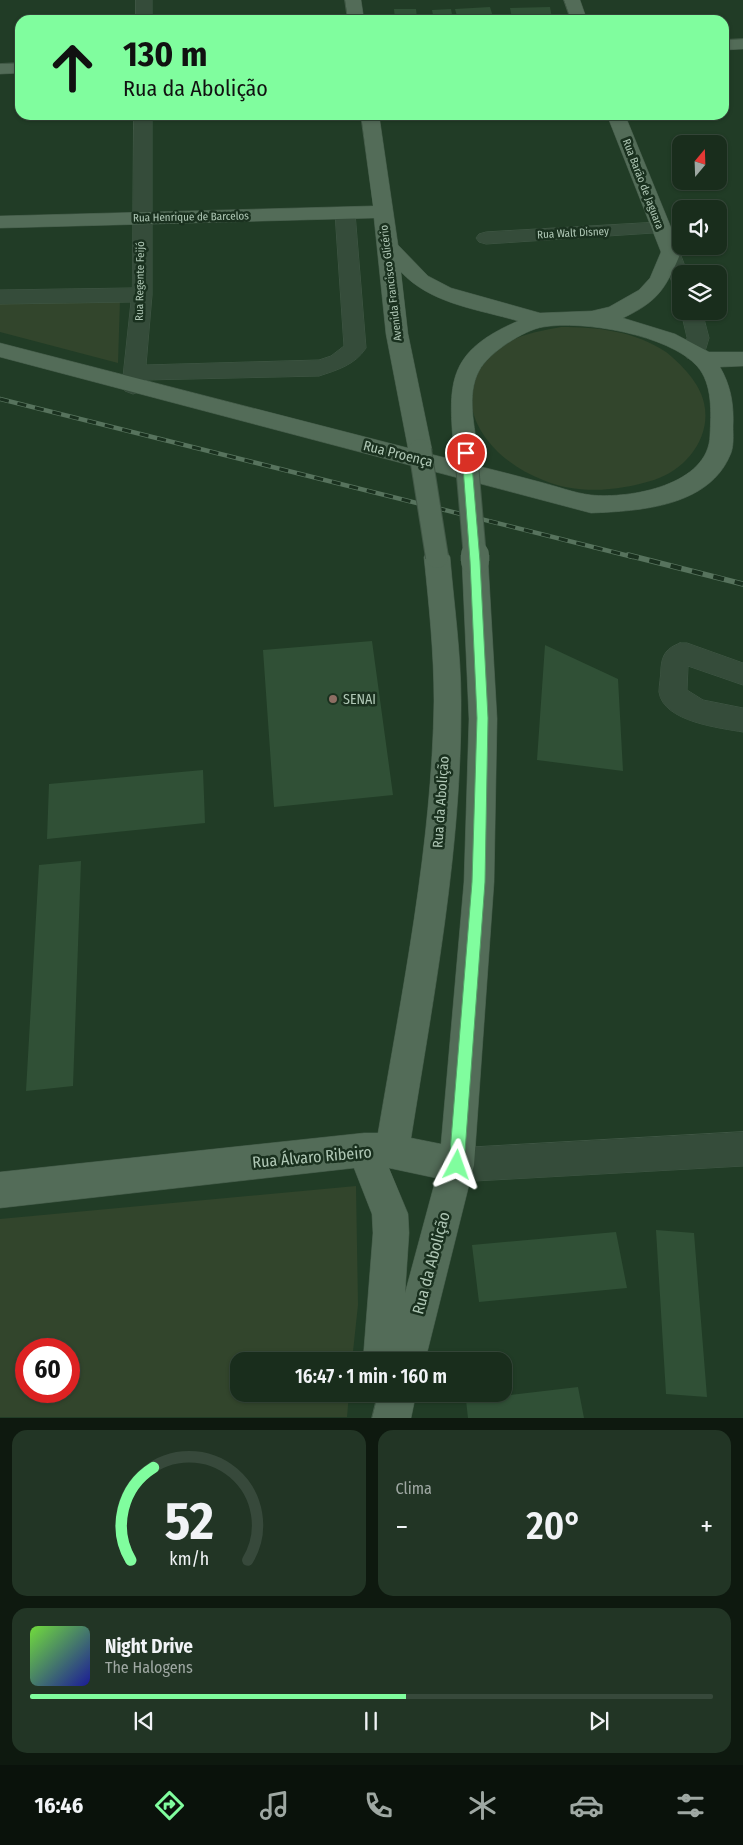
<!DOCTYPE html>
<html lang="pt">
<head>
<meta charset="utf-8">
<style>
	body { margin:0; font-family:"Fira Sans Condensed",sans-serif; background:#223525; color:#f1f3f6; height:100vh; display:flex; flex-direction:column; font-size:19px; white-space:nowrap }
	* { box-sizing:border-box; margin:0 }
	p { font-size:16px; color:#9fa8a3 }
	.icon { flex:none; width:28px; height:28px; fill:none; stroke:currentColor; stroke-width:2; stroke-linecap:round; stroke-linejoin:round }
	.map { position:relative; height:1418px; overflow:hidden }
	.panel { display:flex; flex-direction:column; gap:12px; padding:12px; background:#0e190f; flex:1 }
	.panel>* { flex:none }
	.hud { position:absolute; left:15px; top:15px; width:714px; height:105px; border-radius:15px; box-shadow:0 1px 4px #0004,0 0 0 1px #37493b; background:#80fd9e; color:#111; overflow:hidden }
	.needle { width:32px; rotate:19deg }
	.fabs { position:absolute; left:672px; top:135px; display:grid; gap:10px }
	.fabs a { display:grid; place-items:center; width:55px; height:55px; border-radius:10px; background:#192d1c; box-shadow:0 1px 4px #0004,0 0 0 1px #37493b; font-size:25px }
	.speed { position:absolute; left:15px; top:1338px; display:flex; gap:10px; font-size:25px; font-weight:700; text-align:center }
	.speed>* { display:grid; place-content:center; width:65px; height:65px; border-radius:50%; background:#192d1c; box-shadow:0 1px 4px #0004,0 0 0 1px #37493b; line-height:1 }
	.speed .limit { border:8px solid #d22; background:#fff; color:#111 }
	.pin { position:absolute; display:grid; place-items:center; width:42px; height:42px; color:#fff; margin:-21px; border:2px solid #fff; border-radius:50%; box-shadow:0 1px 5px #0007 }
	.me { position:absolute; width:55px; margin:-28px; rotate:4deg; stroke-linejoin:round; filter:drop-shadow(0 0 4px #0008) }
	.turn { display:flex; align-items:center; gap:18px; height:105px; padding:0 25px; font-size:22px }
	.turn .icon { width:65px; height:65px; stroke-width:2.5 }
	.turn b { display:block; font-size:35px; line-height:42px }
	.big { font-size:38px; font-weight:600; line-height:1.1 }
	.panel .tile { flex:1; display:flex; flex-direction:column; justify-content:center; gap:8px; min-width:0; padding:0 18px; border-radius:15px; background:#223525 }
	.panel .dial { align-items:center; gap:0 }
	.dial svg { height:130px; overflow:visible; fill:none; stroke:#37493b; stroke-width:7; stroke-linecap:round; text-anchor:middle }
	.dial text { fill:#f1f3f6; stroke:none }
	.song { display:flex; align-items:center; gap:15px }
	.cover { width:60px; height:60px; border-radius:8px; background:linear-gradient(135deg,hsl(100 70% 55%),hsl(240 70% 35%)) }
	.played { height:5px; border-radius:2px; background:linear-gradient(90deg,#80fd9e 55%,#37493b 55%) }
	.keys { display:flex; justify-content:space-around; direction:ltr }
	.heat { display:flex; justify-content:space-between; align-items:center; font-size:28px; direction:ltr }
	.panel .tiles { flex:1; display:grid; gap:12px; grid-template-columns:1fr 1fr }
	.tile:last-child { grid-column:span 2 }
	.trip { position:absolute; left:230px; top:1352px; width:282px; height:50px; border-radius:15px; background:#192d1c; box-shadow:0 1px 4px #0004,0 0 0 1px #37493b; font-weight:600; line-height:50px; text-align:center }
	.dock { display:flex; height:80px; justify-content:space-around; align-items:center; background:#0a120b; color:#9fa8a3 }
	.dock .icon { width:35px; height:35px }
	.dock .current { color:#80fd9e }
	.dock b { font-size:22px; color:#f1f3f6 }
	.map>svg:first-child { display:block }
	.green { fill:#32452c; fill-rule:evenodd }
	.building { fill:#305036 }
	.lines { fill:none; stroke-linecap:round; stroke-linejoin:round }
	.minor-casing { stroke:#415846; stroke-width:1 }
	.major-casing { stroke:#415846; stroke-width:1 }
	.minor { fill:#354c3a; fill-rule:evenodd }
	.major { fill:#536c58; fill-rule:evenodd }
	.rail-far1-casing { stroke:#57735d; stroke-width:4.5 }
	.rail-casing { stroke:#57735d; stroke-width:5.5 }
	.rail-far1 { stroke:#1a311f; stroke-width:3; stroke-dasharray:9; stroke-linecap:butt }
	.rail { stroke:#1a311f; stroke-width:4; stroke-dasharray:11; stroke-linecap:butt }
	.major-bridge-far1-casing { stroke:#415846; stroke-width:24; stroke-linecap:butt }
	.major-bridge-casing { stroke:#415846; stroke-width:29; stroke-linecap:butt }
	.major-bridge-far1 { stroke:#536c58; stroke-width:22 }
	.major-bridge { stroke:#536c58; stroke-width:28 }
	.route { fill:#80fd9e; stroke:#53a467 }
	.education-dot { fill:#8d6e63; stroke:#1a311f; stroke-width:2 }
	.labels { text-anchor:middle; dominant-baseline:central; stroke-width:5; stroke-linejoin:round; paint-order:stroke }
	.far-street-label { font-size:11px; fill:#b0c8b6; stroke:#1a311f }
	.street-label { font-size:14px; fill:#b0c8b6; stroke:#1a311f }
	.poi-label { font-size:14px; fill:#b0c8b6; stroke:#1a311f; text-anchor:start }
	.near-street-label { font-size:16px; fill:#b0c8b6; stroke:#1a311f }
</style>
</head>
<body>
<div class="map">
<svg width="743" height="1418" viewBox="0 0 743 1418">
	<rect width="100%" height="100%" fill="#213c26"/>
	<!-- green -->
	<path class="green" d="M120,300L118,363L0,332V302Z
		M561,327C597,327 635,331 666,352C681,364 700,383 704,403C712,437 686,470 654,480C619,491 578,495 543,480C485,458 439,395 501,347C518,334 541,331 561,327Z
		M356,1186L358,1305L352,1361H239V1394H349L347,1417H0V1219ZM26,1349H69V1391H26Z"/>
	<!-- building -->
	<path class="building" d="M490,7L494,20H458L455,9Z
		M550,7L552,18H512L510,8Z
		M394,9H416L417,18L395,19Z
		M451,9L453,20H434L432,10Z
		M372,641L393,795L274,807L263,650Z
		M545,645L618,679L623,771L537,760Z
		M203,770L205,823L47,839L49,784Z
		M81,861L73,1086L26,1091L39,865Z
		M656,1230L694,1233L707,1397L666,1394Z
		M616,1232L627,1288L479,1302L472,1245Z
		M578,1387L584,1418H468L466,1400Z"/>
	<g class="lines">
		<defs>
			<path id="minor" d="M136,0H152V20H136Z
				M134,115H152V295L146,365L319,360L331,356L344,346L335,213L338,209H352L355,213L366,348C355,365 337,370 319,376L145,380L141,391L133,394L125,391L122,386L131,302L0,304V290L132,288Z
				M661,222L668,224L671,228L668,232L486,244L479,242L476,238L479,234L486,232Z
				M671,246L678,248L688,274H681V290L674,288L661,252L664,248Z
				M681,310L702,311L709,338L703,358L695,360L687,358L684,353L687,338Z
				M680,643H687L743,663V685L688,666L687,690L703,700L743,708V732C721,728 663,722 659,692C659,685 661,676 661,668C662,654 667,648 680,643Z
				M743,1132V1166L457,1182L445,1177L440,1165L445,1153L457,1148Z"/>
			<path id="major" d="M345,0H361L364,20H348Z
				M564,0H580L587,20H571Z
				M743,39V49L724,50V40Z
				M20,63V73L0,74V64Z
				M361,115H379L398,245L428,276L451,288L540,313L592,311L609,307L639,290L650,278L661,252L607,115H625L681,252C666,288 659,301 623,318L675,334L709,352H743V366L720,367C731,386 734,405 733,426C733,435 734,445 731,453C710,507 640,511 591,513L0,357V343L408,448L386,334L374,218L0,228V216L373,206ZM401,272C431,304 477,309 518,321C446,352 448,383 454,453L458,459L466,462L474,459L478,453C475,427 466,395 479,371C488,353 524,330 543,327C583,320 669,335 697,366C713,384 711,413 710,435C709,485 630,499 591,495C574,493 556,486 540,482C503,472 466,463 430,454L432,450L408,334Z
				M437,547L446,550L450,557C454,605 461,653 461,701C462,847 434,994 411,1138L441,1144L464,882L469,719L462,561L466,554L475,551L484,554L488,561L497,719L494,882L474,1165L425,1361H363L373,1233L372,1214L354,1168L0,1208V1172L364,1133H378C402,991 432,846 434,701C434,653 429,605 424,557L428,550ZM389,1168L436,1178L405,1293L409,1233L408,1214Z
				M378,1394H416L411,1418H372Z"/>
		</defs>
		<!-- minor casing -->
		<use href="#minor" class="minor-casing"/>
		<!-- major casing -->
		<use href="#major" class="major-casing"/>
		<!-- minor -->
		<use href="#minor" class="minor"/>
		<!-- major -->
		<use href="#major" class="major"/>
		<defs>
			<path id="rail-far1" d="M0,399L633,557"/>
			<path id="rail" d="M628,555L743,584"/>
		</defs>
		<!-- rail-far1 casing -->
		<use href="#rail-far1" class="rail-far1-casing"/>
		<!-- rail casing -->
		<use href="#rail" class="rail-casing"/>
		<!-- rail-far1 -->
		<use href="#rail-far1" class="rail-far1"/>
		<!-- rail -->
		<use href="#rail" class="rail"/>
		<defs>
			<path id="major-bridge-far1" d="M420,450L437,557
				M466,453L475,557"/>
			<path id="major-bridge" d="M475,555V561"/>
		</defs>
		<!-- major-bridge-far1 casing -->
		<use href="#major-bridge-far1" class="major-bridge-far1-casing"/>
		<!-- major-bridge casing -->
		<use href="#major-bridge" class="major-bridge-casing"/>
		<!-- major-bridge-far1 -->
		<use href="#major-bridge-far1" class="major-bridge-far1"/>
		<!-- major-bridge -->
		<use href="#major-bridge" class="major-bridge"/>
	</g>
	<!-- route -->
	<path class="route" d="M466,449L471,453L480,561L488,718L485,882L464,1165L462,1170L457,1173L452,1170L449,1165L472,882L477,718L470,561L462,453Z"/>
	<!-- markers -->
	<circle class="education-dot" cx="333" cy="699" r="5"/>
	<g class="labels">
		<!-- far-street labels -->
		<g class="far-street-label">
			<text transform="translate(643 184) rotate(69)">Rua Barão de Jaguara</text>
			<text transform="translate(191 217) rotate(-1)">Rua Henrique de Barcelos</text>
			<text transform="translate(573 233) rotate(-3)">Rua Walt Disney</text>
			<text transform="translate(140 281) rotate(-89)">Rua Regente Feijó</text>
			<text transform="translate(391 283) rotate(-97)">Avenida Francisco Glicério</text>
		</g>
		<!-- street labels -->
		<g class="street-label">
			<text transform="translate(398 454) rotate(14)">Rua Proença</text>
			<text transform="translate(441 802) rotate(-86)">Rua da Abolição</text>
		</g>
		<!-- poi labels -->
		<g class="poi-label">
			<text x="343" y="699">SENAI</text>
		</g>
		<!-- near-street labels -->
		<g class="near-street-label">
			<text transform="translate(312 1157) rotate(-5)">Rua Álvaro Ribeiro</text>
			<text transform="translate(431 1263) rotate(-75)">Rua da Abolição</text>
		</g>
	</g>
</svg>
<div class="fabs">
<a><svg class="needle" viewBox="-14 -14 28 28"><path d="M0-13l5 13h-10z" fill="#e53935"/><path d="M0 13l5-13h-10z" fill="#9fa8a3"/></svg></a>
<a><svg class="icon" aria-label="sound" viewBox="0 0 24 24"><path d="M4 9h4l5-4v14l-5-4H4zM17 9q2 3 0 6"/></svg></a>
<a><svg class="icon" aria-label="layers" viewBox="0 0 24 24"><path d="M12 4l9 5-9 5-9-5zM3 14l9 5 9-5"/></svg></a>
</div>
<div class="speed"><div class="limit">60</div></div>
<div class="pin" style="left:466px;top:453px;background:#d93025"><svg class="icon" aria-label="arrive" viewBox="0 0 24 24"><path d="M6 21V4h12l-3 4 3 4H6"/></svg></div>
<svg class="me" style="left:457px;top:1165px" viewBox="-20 -20 40 40"><path d="M0-17L14 15 0 8-14 15z" fill="#80fd9e" stroke="#fff" stroke-width="4"/></svg>
<div class="trip">16:47 · 1 min · 160 m</div>
<div class="hud">
<div class="turn"><svg class="icon" aria-label="ahead" viewBox="0 0 24 24"><path d="M12 20V5M6 11l6-6 6 6"/></svg><div><b>130 m</b>Rua da Abolição</div></div>
</div>
</div>
<section class="panel">
<div class="tiles">
<div class="tile dial"><svg viewBox="0 0 100 80">
<path d="M14 69A42 42 0 1 1 86 69"/>
<path d="M14 69A42 42 0 0 1 28 12" stroke="#80fd9e"/>
<text x="50" y="56" font-size="32" font-weight="700">52</text>
<text x="50" y="72" font-size="11">km/h</text>
</svg></div>
<div class="tile"><p>Clima</p>
<div class="heat"><a>−</a><b class="big">20°</b><a>+</a></div>
</div>
<div class="tile">
<div class="song"><i class="cover"></i><div><b>Night Drive</b><p>The Halogens</p></div></div>
<div class="played"></div>
<div class="keys"><svg class="icon" aria-label="previous" viewBox="0 0 24 24"><path d="M18 5L8 12l10 7zM5 5v14"/></svg><svg class="icon" aria-label="pause" viewBox="0 0 24 24"><path d="M8 5v14M16 5v14"/></svg><svg class="icon" aria-label="next" viewBox="0 0 24 24"><path d="M6 5l10 7-10 7zM19 5v14"/></svg></div>
</div>
</div>
</section>
<nav class="dock">
<b>16:46</b>
<svg class="icon current" aria-label="directions" viewBox="0 0 24 24"><path d="M12 3l9 9-9 9-9-9zM9 14v-3h6M13 9l2 2-2 2"/></svg>
<svg class="icon" aria-label="music" viewBox="0 0 24 24"><path d="M9 18V5l10-2v13"/><circle cx="6" cy="18" r="3"/><circle cx="16" cy="16" r="3"/></svg>
<svg class="icon" aria-label="phone" viewBox="0 0 24 24"><path d="M5 4h4l2 5-3 2q2 4 5 5l2-3 5 2v4C11 20 4 13 5 4z"/></svg>
<svg class="icon" aria-label="climate" viewBox="0 0 24 24"><path d="M12 3v18M4 7l16 10M4 17L20 7"/></svg>
<svg class="icon" aria-label="car" viewBox="0 0 24 24"><path d="M5 17H2v-5l4-1 3-4h7l3 4 3 1v5h-3M9 17h6M6 11h13"/><circle cx="7" cy="17" r="2"/><circle cx="17" cy="17" r="2"/></svg>
<svg class="icon" aria-label="filters" viewBox="0 0 24 24"><path d="M4 7h16M4 17h16"/><circle cx="9" cy="7" r="2"/><circle cx="15" cy="17" r="2"/></svg>
</nav>
</body>
</html>
